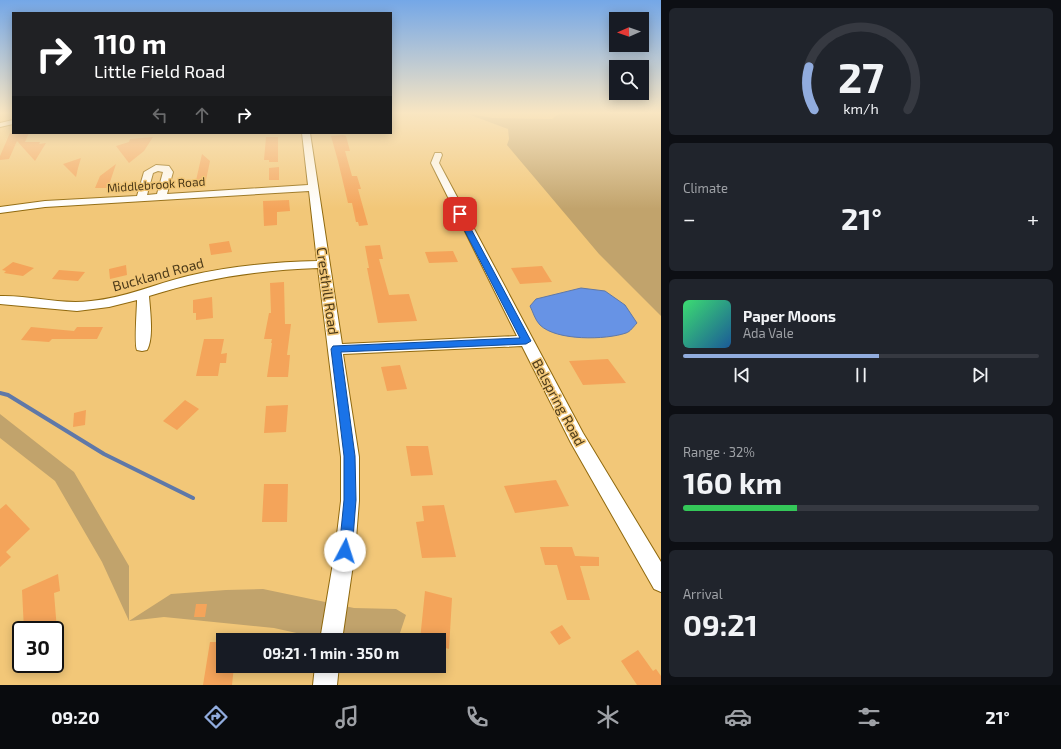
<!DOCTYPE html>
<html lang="en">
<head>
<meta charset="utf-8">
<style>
	body { margin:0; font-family:"Exo 2",sans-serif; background:#20242c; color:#f1f3f6; height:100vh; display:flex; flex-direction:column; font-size:15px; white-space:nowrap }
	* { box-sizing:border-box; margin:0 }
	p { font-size:13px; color:#9ea1a6 }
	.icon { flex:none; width:22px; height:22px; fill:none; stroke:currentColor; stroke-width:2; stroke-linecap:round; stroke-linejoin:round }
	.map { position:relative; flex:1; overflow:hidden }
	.sheet { display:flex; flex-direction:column; gap:8px; padding:8px; background:#0d0f14; width:400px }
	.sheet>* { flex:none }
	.hud { position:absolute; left:12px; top:12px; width:380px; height:122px; border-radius:0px; box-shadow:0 2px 10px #0003; background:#202124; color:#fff; overflow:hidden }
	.needle { width:26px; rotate:268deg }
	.controls { position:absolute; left:609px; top:12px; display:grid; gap:8px }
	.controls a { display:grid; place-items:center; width:40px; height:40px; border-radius:0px; background:#171b24; box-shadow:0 2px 10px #0003; font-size:20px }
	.speed { position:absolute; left:12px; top:621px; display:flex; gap:8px; font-size:20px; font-weight:700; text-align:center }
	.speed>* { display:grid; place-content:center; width:52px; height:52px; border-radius:50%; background:#171b24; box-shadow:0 2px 10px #0003; line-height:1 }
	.speed .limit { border:2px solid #111; border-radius:6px; background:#fff; color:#111 }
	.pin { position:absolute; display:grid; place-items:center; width:34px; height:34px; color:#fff; margin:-17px; border-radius:8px; box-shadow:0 2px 6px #0006 }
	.me { position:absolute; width:44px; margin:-22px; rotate:5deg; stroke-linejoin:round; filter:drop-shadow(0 0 3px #0008) }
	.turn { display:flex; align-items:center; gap:14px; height:84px; padding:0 16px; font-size:18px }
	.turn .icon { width:52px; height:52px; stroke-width:2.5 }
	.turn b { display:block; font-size:28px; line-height:34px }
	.lanes { display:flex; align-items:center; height:38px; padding:0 16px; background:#0003; justify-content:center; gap:20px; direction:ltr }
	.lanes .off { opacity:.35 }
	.big { font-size:30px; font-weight:700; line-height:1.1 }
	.sheet .widget { flex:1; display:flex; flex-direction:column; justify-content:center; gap:6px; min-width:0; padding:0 14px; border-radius:6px; background:#20242c }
	.sheet .dial { align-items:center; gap:0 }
	.dial svg { height:104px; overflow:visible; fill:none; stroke:#363941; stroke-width:7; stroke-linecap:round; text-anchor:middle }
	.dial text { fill:#f1f3f6; stroke:none }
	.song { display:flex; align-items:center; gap:12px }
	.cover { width:48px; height:48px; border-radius:6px; background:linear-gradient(135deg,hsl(140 70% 55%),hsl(210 70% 35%)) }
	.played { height:4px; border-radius:2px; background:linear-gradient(90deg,#91acde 55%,#363941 55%) }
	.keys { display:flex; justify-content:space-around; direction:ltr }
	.heat { display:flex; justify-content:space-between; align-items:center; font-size:22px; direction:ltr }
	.charge { height:6px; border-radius:3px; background:linear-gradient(90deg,#34c759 32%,#363941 0) }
	.trip { position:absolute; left:216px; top:633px; width:230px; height:40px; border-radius:0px; background:#171b24; box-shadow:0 2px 10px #0003; font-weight:700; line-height:40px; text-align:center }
	.tab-bar { display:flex; height:64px; justify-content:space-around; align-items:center; background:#090b0e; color:#9ea1a6 }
	.tab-bar .icon { width:28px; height:28px }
	.tab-bar .active { color:#91acde }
	.tab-bar b { font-size:18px; color:#f1f3f6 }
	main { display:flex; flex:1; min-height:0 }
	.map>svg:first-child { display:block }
	.green { fill:#c1a36c }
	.water { fill:#6793e5; stroke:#5f78a8 }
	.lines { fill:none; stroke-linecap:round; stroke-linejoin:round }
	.stream { stroke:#5f78a8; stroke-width:4 }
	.building { fill:#f4a45a }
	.minor-casing { stroke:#90690e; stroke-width:2 }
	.minor { fill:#fff; fill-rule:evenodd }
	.route { fill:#1a73e8; stroke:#114b97 }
	.labels { text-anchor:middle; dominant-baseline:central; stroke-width:3; stroke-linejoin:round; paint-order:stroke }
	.far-street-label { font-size:12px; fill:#4b3918; stroke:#f2c778 }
	.street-label { font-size:14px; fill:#4b3918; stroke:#f2c778 }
</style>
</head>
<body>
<main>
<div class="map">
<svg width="661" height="685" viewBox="0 0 661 685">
	<rect width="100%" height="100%" fill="#f2c778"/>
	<!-- green -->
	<path class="green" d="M465,113L493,118L552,119L560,113H661V316L599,254L507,145L509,139L508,129Z
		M0,414L74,472L129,566V621L171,594L226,590L263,589L354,608L396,609L406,615L400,633L393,640H328L274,628L164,617L129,621L102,562L55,481L0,438Z"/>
	<!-- water -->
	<path class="water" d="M581,288L605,291L625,305L637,323C634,326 630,332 626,333C606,340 556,341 540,325C535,320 533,312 530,306L536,299Z"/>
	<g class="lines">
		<!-- stream -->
		<path class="stream" d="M0,393L8,395L104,454L193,498"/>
	</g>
	<!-- building -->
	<path class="building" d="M10,133H29L25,142H40L39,144L46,143L35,161L17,141L9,159L0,160V156Z
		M343,135L346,136L350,151H345L352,176H357L361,189H358L368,225L359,226L358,222H356L352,203H348L338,161L331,136Z
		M153,137L144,151L129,163L116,146L129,142L130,139Z
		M266,137H278V162H269V160H264Z
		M202,154L210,161L205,185H195Z
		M81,158L78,168L76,177L63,164Z
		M116,164L108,188H95L100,176Z
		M279,167V180H269V168Z
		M289,200L290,211L277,212V225L264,226L263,201Z
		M229,241L232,252L211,255L209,244Z
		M380,245L383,259H379L389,295L409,294L417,321L378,323L367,268H369L365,246Z
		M453,251L458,262L429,263L425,252Z
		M13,262L34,268L23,276L4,273L6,271L2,270Z
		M126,265L127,275L110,279L109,269Z
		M542,266L552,282L520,284L511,268Z
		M59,270L85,272L78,281L52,279Z
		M284,282L285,324H291L287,355H290L288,377H267L272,343H271L272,339H264L269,313H271L270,283Z
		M212,297L213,318L196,320V313H193V300Z
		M31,327L74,331L77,327H103L97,339H52L49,342L21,340Z
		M204,339H224L221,354L227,353L226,363H220L218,376H196Z
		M608,359L626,383L583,385L569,361Z
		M400,365L407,389L387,391L381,367Z
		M185,400L199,409L177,430L163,421Z
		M288,405L286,432L264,433L266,406Z
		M86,410L85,425L73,427L74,413Z
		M406,446H428L433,475L411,476Z
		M556,480L569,506L515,513L504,486Z
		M264,484H288L287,522H262Z
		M6,504L30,529L6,552L11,557L0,567V509Z
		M444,505L456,557L422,558L416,522L424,521L422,506Z
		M540,547H572L575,556L599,557V566H580L590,600H567L557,565H545Z
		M58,574L60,591L54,593L57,630H24L22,590Z
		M425,591L452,598L449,649L439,646V640H420Z
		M196,604H207L205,617H194Z
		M562,625L571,638L559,645L550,632Z
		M210,642H223V666H234L232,685H203Z
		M638,650L653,671L656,669L661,676V685H637L621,661Z"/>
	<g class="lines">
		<defs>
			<path id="minor" d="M13,120V124L0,127V123Z
				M302,133H310L342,344L517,336L431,163L435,153H441L442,155L439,163L583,433L661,562V592L654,589L571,443L522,346L343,354L359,457V501L355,551L342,640H320L335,551L341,501V457L318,268C260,270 205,278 149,296C150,310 154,338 147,350L142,351L137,350C134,345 137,309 137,300L109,307L77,311L0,304V296C31,295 60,305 91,301C124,298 155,284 188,276C230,266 274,262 317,261L309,191L45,207L0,213V207L45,201L137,196L144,172L156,165L169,166L173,172L167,194L308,185ZM158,171L163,172L157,194L147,195L153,173Z
				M315,666H339L337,685H313Z"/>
		</defs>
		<!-- minor casing -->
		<use href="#minor" class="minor-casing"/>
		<!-- minor -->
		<use href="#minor" class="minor"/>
	</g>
	<!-- sky -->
	<linearGradient id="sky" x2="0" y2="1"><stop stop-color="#74a7e7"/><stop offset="0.54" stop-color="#f9e6c2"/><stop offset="1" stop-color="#f9e6c2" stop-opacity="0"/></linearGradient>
	<rect width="661" height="209" fill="url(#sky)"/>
	<!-- route -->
	<path class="route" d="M460,212L463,214L531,341L526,344L341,352L355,456L356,500L352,551L350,556L345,557L341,556L339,551L344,500V456L331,349L333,346L520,338L456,214Z"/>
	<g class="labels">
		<!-- far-street labels -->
		<g class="far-street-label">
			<text transform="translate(156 184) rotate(-4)">Middlebrook Road</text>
		</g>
		<!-- street labels -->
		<g class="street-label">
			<text transform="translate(158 274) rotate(-15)">Buckland Road</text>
			<text transform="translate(328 291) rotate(82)">Cresthill Road</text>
			<text transform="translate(559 402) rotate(62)">Belspring Road</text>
		</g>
	</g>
</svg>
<div class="controls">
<a><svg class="needle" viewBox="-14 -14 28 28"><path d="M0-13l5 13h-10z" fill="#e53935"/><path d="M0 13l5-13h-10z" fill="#9ea1a6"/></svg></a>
<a><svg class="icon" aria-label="search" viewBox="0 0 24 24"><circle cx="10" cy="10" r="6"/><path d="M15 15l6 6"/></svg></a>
</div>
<div class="speed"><div class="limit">30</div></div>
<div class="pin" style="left:460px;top:214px;background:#d93025"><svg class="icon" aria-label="arrive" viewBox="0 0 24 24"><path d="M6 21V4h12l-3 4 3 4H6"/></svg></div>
<svg class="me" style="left:345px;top:551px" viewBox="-20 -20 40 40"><circle r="19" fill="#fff"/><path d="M0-13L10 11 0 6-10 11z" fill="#1a73e8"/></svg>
<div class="trip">09:21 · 1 min · 350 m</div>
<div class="hud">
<div class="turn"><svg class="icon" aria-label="right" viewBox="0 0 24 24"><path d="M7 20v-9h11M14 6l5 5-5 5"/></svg><div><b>110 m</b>Little Field Road</div></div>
<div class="lanes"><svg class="icon off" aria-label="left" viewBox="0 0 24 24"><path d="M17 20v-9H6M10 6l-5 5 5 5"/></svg><svg class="icon off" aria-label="ahead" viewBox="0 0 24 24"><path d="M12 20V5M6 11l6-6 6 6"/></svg><svg class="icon" aria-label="right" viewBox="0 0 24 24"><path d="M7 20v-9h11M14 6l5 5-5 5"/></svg></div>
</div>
</div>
<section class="sheet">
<div class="widget dial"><svg viewBox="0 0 100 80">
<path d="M14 69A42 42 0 1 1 86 69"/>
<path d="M14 69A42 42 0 0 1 10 36" stroke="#91acde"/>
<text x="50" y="56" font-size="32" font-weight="700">27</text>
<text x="50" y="72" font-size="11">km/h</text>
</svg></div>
<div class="widget"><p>Climate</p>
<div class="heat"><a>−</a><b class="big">21°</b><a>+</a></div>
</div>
<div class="widget">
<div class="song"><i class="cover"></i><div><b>Paper Moons</b><p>Ada Vale</p></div></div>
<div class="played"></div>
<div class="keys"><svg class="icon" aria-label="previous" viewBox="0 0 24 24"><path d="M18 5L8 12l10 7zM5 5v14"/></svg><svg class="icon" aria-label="pause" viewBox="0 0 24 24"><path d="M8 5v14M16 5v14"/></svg><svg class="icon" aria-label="next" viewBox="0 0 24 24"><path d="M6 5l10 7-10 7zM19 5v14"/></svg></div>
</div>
<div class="widget"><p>Range · 32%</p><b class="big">160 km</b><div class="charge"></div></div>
<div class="widget"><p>Arrival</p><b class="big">09:21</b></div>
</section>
</main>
<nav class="tab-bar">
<b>09:20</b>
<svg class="icon active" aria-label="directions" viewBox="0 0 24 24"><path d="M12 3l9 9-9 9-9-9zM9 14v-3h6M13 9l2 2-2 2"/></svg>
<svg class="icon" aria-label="music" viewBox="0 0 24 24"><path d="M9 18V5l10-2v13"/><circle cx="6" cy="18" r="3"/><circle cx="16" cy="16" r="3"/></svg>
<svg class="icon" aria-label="phone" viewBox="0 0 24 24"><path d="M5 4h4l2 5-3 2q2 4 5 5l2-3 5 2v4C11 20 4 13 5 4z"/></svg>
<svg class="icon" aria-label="climate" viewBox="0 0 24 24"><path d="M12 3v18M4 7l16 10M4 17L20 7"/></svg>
<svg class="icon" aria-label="car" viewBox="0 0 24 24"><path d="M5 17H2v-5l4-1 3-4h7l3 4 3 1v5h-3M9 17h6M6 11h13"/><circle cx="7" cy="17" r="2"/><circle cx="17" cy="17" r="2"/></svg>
<svg class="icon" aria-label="filters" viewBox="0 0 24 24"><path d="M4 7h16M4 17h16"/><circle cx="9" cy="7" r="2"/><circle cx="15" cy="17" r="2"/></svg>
<b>21°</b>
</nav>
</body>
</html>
